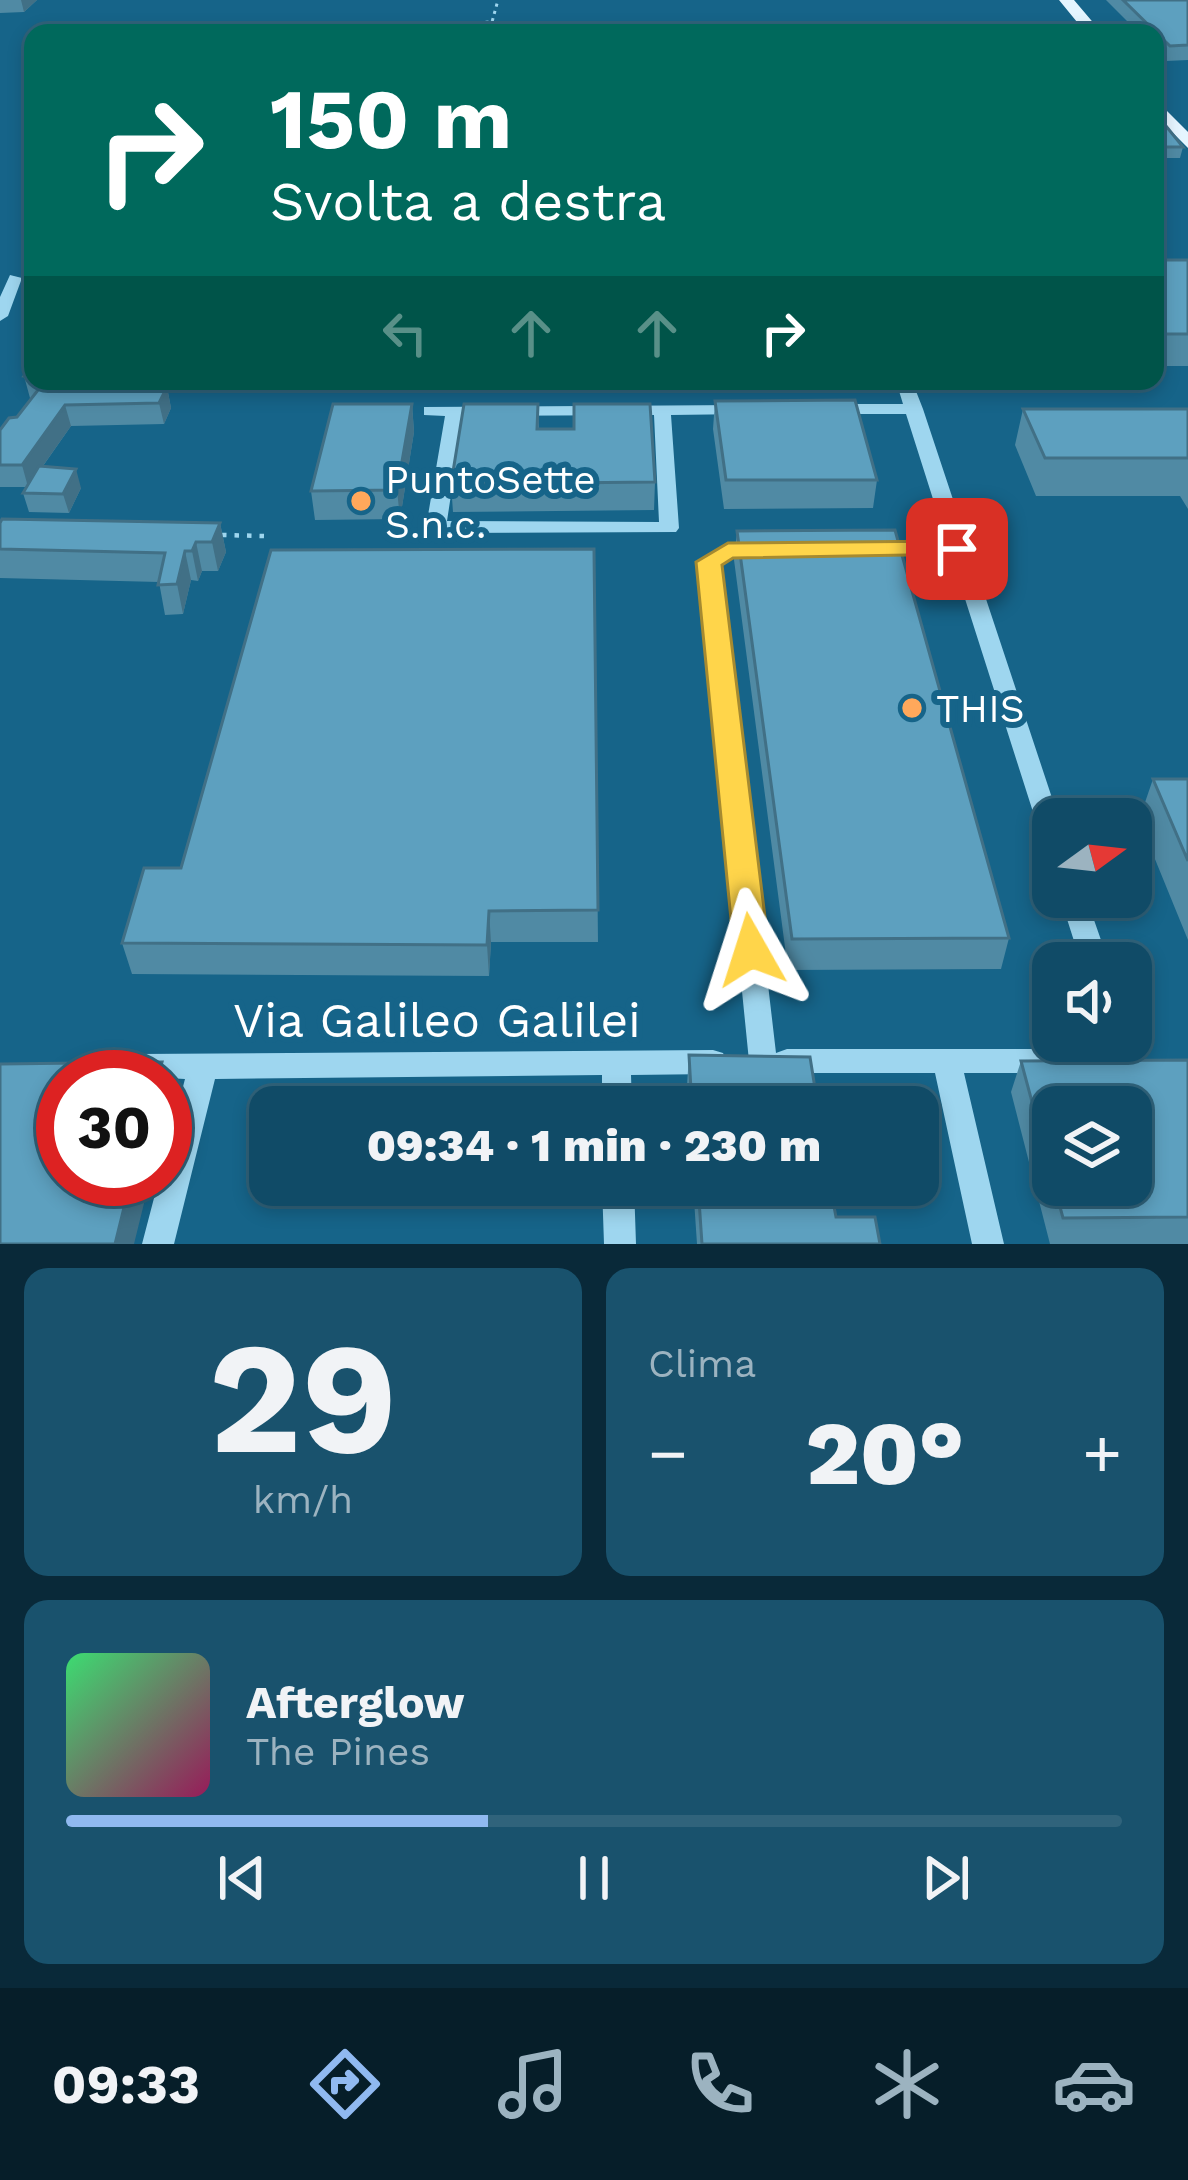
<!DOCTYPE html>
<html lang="it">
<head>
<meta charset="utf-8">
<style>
	body { margin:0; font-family:"Work Sans",sans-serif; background:#19526d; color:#f1f3f6; height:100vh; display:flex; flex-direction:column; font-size:45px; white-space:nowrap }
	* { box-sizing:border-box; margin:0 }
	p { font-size:39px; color:#9cb3c0 }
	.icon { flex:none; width:66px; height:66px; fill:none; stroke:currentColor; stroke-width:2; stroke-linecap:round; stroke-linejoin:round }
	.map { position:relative; height:1244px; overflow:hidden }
	.sheet { display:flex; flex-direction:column; gap:24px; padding:24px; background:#092939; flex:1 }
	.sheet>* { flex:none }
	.hud { position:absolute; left:24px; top:24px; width:1140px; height:366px; border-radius:24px; box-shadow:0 6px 18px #0003,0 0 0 3px #30637b; background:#00695c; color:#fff; overflow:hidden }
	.needle { width:78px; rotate:75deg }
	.controls { position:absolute; left:1032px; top:798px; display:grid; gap:24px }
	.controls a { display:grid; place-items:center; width:120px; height:120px; border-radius:24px; background:#104b67; box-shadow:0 6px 18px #0003,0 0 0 3px #30637b; font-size:60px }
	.speed { position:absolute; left:36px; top:1050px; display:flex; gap:24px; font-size:60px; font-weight:700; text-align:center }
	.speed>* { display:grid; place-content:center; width:156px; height:156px; border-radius:50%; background:#104b67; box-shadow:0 6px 18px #0003,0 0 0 3px #30637b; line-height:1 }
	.speed .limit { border:18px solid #d22; background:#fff; color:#111 }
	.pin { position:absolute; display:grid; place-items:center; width:102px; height:102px; color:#fff; margin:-51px; border-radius:24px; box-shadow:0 6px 18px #0006 }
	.me { position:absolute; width:132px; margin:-66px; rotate:354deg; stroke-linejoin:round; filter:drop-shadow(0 0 9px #0008) }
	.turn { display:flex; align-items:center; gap:42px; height:252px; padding:0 48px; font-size:54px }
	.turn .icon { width:156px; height:156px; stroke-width:2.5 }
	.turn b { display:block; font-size:84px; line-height:102px }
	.lanes { display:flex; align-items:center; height:114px; padding:0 48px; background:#0003; justify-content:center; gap:60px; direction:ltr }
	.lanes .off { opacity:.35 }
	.big { font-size:90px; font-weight:800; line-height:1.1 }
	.sheet .widget { flex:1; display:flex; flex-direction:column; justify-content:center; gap:18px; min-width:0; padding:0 42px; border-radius:24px; background:#19526d }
	.sheet .dial { align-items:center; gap:0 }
	.dial b { font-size:156px; line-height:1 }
	.song { display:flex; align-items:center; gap:36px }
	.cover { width:144px; height:144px; border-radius:18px; background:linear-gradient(135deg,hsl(140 70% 55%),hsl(330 70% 35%)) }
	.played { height:12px; border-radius:6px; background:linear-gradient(90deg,#90b9f0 40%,#30637b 40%) }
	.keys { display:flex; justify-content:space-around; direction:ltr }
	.heat { display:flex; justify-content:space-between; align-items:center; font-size:66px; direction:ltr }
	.sheet .tiles { flex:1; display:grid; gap:24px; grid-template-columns:1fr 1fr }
	.widget:last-child { grid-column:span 2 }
	.trip { position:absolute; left:249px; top:1086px; width:690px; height:120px; border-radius:24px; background:#104b67; box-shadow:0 6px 18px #0003,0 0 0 3px #30637b; font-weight:800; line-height:120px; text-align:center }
	.menu { display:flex; height:192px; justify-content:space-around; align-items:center; background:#061e29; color:#9cb3c0 }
	.menu .icon { width:84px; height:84px }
	.menu .selected { color:#90b9f0 }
	.menu b { font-size:54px; color:#f1f3f6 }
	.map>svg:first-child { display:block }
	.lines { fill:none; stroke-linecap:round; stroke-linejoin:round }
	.path-far1 { stroke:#9ed6ef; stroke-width:3; stroke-dasharray:3 4.5; stroke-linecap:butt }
	.path { stroke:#9ed6ef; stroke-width:4.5; stroke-dasharray:4.5 8; stroke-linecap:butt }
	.minor { fill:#9ed6ef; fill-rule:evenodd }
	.major { fill:#e5f5ff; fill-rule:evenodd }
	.wall { fill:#508aa4; fill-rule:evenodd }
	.shaded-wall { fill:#417086 }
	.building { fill:#5da0bf; stroke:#417086; stroke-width:3 }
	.route { fill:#ffd54a; stroke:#a68a30; stroke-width:3 }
	.poi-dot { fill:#ffa85b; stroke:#166489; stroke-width:4.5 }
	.labels { text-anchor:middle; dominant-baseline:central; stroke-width:12; stroke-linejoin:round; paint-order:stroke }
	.poi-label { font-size:39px; fill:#fff; stroke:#166489; text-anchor:start }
	.near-street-label { font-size:48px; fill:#fff; stroke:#166489 }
</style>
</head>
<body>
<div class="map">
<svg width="1188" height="1244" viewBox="0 0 1188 1244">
	<rect width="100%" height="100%" fill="#166489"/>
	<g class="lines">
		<!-- path-far1 -->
		<path class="path-far1" d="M463,23L492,22L498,0"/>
		<!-- path -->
		<path class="path" d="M222,535L264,536"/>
		<!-- minor -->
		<path class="minor" d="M10,275L22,278L8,316L0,321V297Z
			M896,381H912L923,409L1059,819H1053V846L1044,844L1041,837L951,555H874L864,549L874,543H947L906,414H832L823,409L832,404H903Z
			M741,405L747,406V414L671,415L679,528L676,532L436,533L426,527L445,416L424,415V407ZM654,415L659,522L447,521L463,416Z
			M728,544H765L775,550C760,562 739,552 719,564L776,1053L787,1049H1049L1059,1052L1063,1061L1059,1070L1049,1073H964L1004,1244H972L935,1073H787L775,1066L763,1073L753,1070L749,1061L699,562Z
			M1060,897H1086L1109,963H1081Z
			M1131,1032L1142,1061L1138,1070L1128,1073L1118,1070L1107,1041H1131Z
			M713,1050L723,1053L727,1062L723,1071L713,1074L631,1075L632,1107H602V1075L215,1079L174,1244H142L159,1179H165V1156L185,1079L129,1076L125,1067L129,1058L139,1054Z
			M602,1185H634L636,1244H604Z"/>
		<!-- major -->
		<path class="major" d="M1059,0H1074L1102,33H1086Z
			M1155,99L1188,132V148L1155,115Z"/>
	</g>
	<!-- wall -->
	<path class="wall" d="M0,0H37L24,12L0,13Z
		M1106,0H1188V60L1166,61L1155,50V33H1139Z
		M1155,126L1183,147L1180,158H1155Z
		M1155,260H1188V366H1155Z
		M33,364V381H87L86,384L167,387L171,408L164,424L71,426L43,466L81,488L69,513L29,512L23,493L27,487H0V430L17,417L32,398H30L24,376Z
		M367,381H421L420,387H368Z
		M460,381H603V386H461Z
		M682,381H740V386H683Z
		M778,381H850V385H779Z
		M715,401L877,480L873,508L724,509L713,429Z
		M412,404L414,432L400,519L315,520L311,491Z
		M538,404L539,429L655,482L654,510L453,512L451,484Z
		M1023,409H1188V509L1180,496H1036L1015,445Z
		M0,523H220L226,552L218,571H202L198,581L191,580L183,614L165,615L159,582L0,578Z
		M737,531L1009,938L1001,969L788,970L734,560Z
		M594,549L598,942H491L489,976L132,974L122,943L181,868Z
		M1153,779H1188V940L1139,820Z
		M689,1055L818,1107H688L687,1085Z
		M1188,1060V1244H1050L1011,1092L1021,1061ZM1053,1107L1131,1185H1053Z
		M693,1185H830L836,1217L880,1244H697Z"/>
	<!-- shaded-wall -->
	<path class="shaded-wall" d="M21,0H37L24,12Z
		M167,387L171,408L164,424L159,403Z
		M412,404L414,432L400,519L397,490Z
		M65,405L71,426L28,487L22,465Z
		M76,469L81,488L69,513L63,494Z
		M220,523L226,552L218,571L212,542Z
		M196,542L202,571L198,581L192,551Z
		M185,551L191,580L183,614L177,584Z
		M489,911L491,942L489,976L487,945Z
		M162,1062L172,1094L165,1120V1077H158Z
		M131,1179H150L134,1244H115Z"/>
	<!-- building -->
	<path class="building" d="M1123,0H1188V45L1170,46Z
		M1155,126H1166L1183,147H1155Z
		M1155,260H1188V334H1155Z
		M33,364V377L24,376Z
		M45,381H69L68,383L167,387L159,403L65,405L22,465H0V430L9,418L17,417Z
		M855,400L877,480H726L715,401Z
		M333,404H412L397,490L311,491Z
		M464,404H538L537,429H574V404H650L655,482L451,484Z
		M1023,409H1188V458H1045Z
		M39,466L76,469L63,494L23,493Z
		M2,519L220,523L212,542H196L192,551H185L177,584L158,585L165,553L0,549V523Z
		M895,530L1009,938L792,939L737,531Z
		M594,549L598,910L489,911L487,945L122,943L144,868H181L271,550Z
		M1153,779H1188V861Z
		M689,1055L810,1057L818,1107H692Z
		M1188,1060V1217L1063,1218L1054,1185H1131V1107H1053V1180L1021,1061Z
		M162,1062L158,1077H63V1179H131L115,1244H0V1064Z
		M698,1185H830L836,1217H875L880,1244H702Z"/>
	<!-- route -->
	<path class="route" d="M957,541L970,549L966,554L733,558L722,565L769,950L764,960L751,964L739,960L734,950L696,562L728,543Z"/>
	<!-- markers -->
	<g class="poi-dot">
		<circle cx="361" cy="501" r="12"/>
		<circle cx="912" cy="708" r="12"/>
	</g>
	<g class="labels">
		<!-- poi labels -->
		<g class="poi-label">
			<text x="385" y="479">PuntoSette<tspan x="385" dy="45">S.n.c.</tspan></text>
			<text x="936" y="708">THIS</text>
		</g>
		<!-- near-street labels -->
		<g class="near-street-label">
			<text x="437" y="1020">Via Galileo Galilei</text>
		</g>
	</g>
</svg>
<div class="controls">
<a><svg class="needle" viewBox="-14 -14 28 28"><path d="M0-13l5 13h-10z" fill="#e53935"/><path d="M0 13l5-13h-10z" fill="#9cb3c0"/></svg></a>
<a><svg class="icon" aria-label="sound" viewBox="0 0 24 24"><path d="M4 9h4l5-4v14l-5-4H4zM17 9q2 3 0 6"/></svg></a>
<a><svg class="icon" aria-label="layers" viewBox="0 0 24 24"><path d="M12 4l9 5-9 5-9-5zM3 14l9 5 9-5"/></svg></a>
</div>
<div class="speed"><div class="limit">30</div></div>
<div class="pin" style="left:957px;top:549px;background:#d93025"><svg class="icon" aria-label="arrive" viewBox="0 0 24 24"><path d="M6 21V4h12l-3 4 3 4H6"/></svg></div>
<svg class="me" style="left:751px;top:950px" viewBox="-20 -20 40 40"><path d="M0-17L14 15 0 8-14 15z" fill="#ffd54a" stroke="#fff" stroke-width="4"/></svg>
<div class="trip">09:34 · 1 min · 230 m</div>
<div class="hud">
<div class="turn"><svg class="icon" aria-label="right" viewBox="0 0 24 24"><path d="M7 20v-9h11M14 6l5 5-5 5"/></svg><div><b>150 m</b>Svolta a destra</div></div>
<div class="lanes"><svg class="icon off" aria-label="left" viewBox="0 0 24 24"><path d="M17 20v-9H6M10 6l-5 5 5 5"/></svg><svg class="icon off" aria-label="ahead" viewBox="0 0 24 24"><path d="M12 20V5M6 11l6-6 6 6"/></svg><svg class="icon off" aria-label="ahead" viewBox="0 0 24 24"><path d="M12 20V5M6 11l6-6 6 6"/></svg><svg class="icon" aria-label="right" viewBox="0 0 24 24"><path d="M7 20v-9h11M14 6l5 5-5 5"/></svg></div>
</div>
</div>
<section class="sheet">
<div class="tiles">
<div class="widget dial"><b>29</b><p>km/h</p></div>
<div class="widget"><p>Clima</p>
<div class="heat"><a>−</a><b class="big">20°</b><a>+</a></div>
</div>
<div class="widget">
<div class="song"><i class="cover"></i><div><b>Afterglow</b><p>The Pines</p></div></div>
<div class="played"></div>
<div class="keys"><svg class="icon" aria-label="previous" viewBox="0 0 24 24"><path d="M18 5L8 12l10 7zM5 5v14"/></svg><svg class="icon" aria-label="pause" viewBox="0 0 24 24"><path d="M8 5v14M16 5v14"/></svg><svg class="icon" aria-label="next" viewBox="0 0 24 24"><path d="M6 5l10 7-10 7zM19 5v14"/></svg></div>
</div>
</div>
</section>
<nav class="menu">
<b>09:33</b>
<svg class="icon selected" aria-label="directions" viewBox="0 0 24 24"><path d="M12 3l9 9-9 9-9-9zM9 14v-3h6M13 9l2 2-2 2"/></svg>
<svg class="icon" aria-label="music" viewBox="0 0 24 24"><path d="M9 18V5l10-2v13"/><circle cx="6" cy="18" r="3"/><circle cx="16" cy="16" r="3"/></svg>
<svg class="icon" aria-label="phone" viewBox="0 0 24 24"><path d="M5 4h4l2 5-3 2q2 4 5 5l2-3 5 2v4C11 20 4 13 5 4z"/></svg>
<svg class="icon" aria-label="climate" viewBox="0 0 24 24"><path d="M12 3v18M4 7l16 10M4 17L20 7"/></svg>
<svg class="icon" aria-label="car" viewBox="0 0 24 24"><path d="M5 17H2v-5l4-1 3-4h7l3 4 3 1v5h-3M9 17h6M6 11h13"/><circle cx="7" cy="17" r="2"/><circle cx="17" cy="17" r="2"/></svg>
</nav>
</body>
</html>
